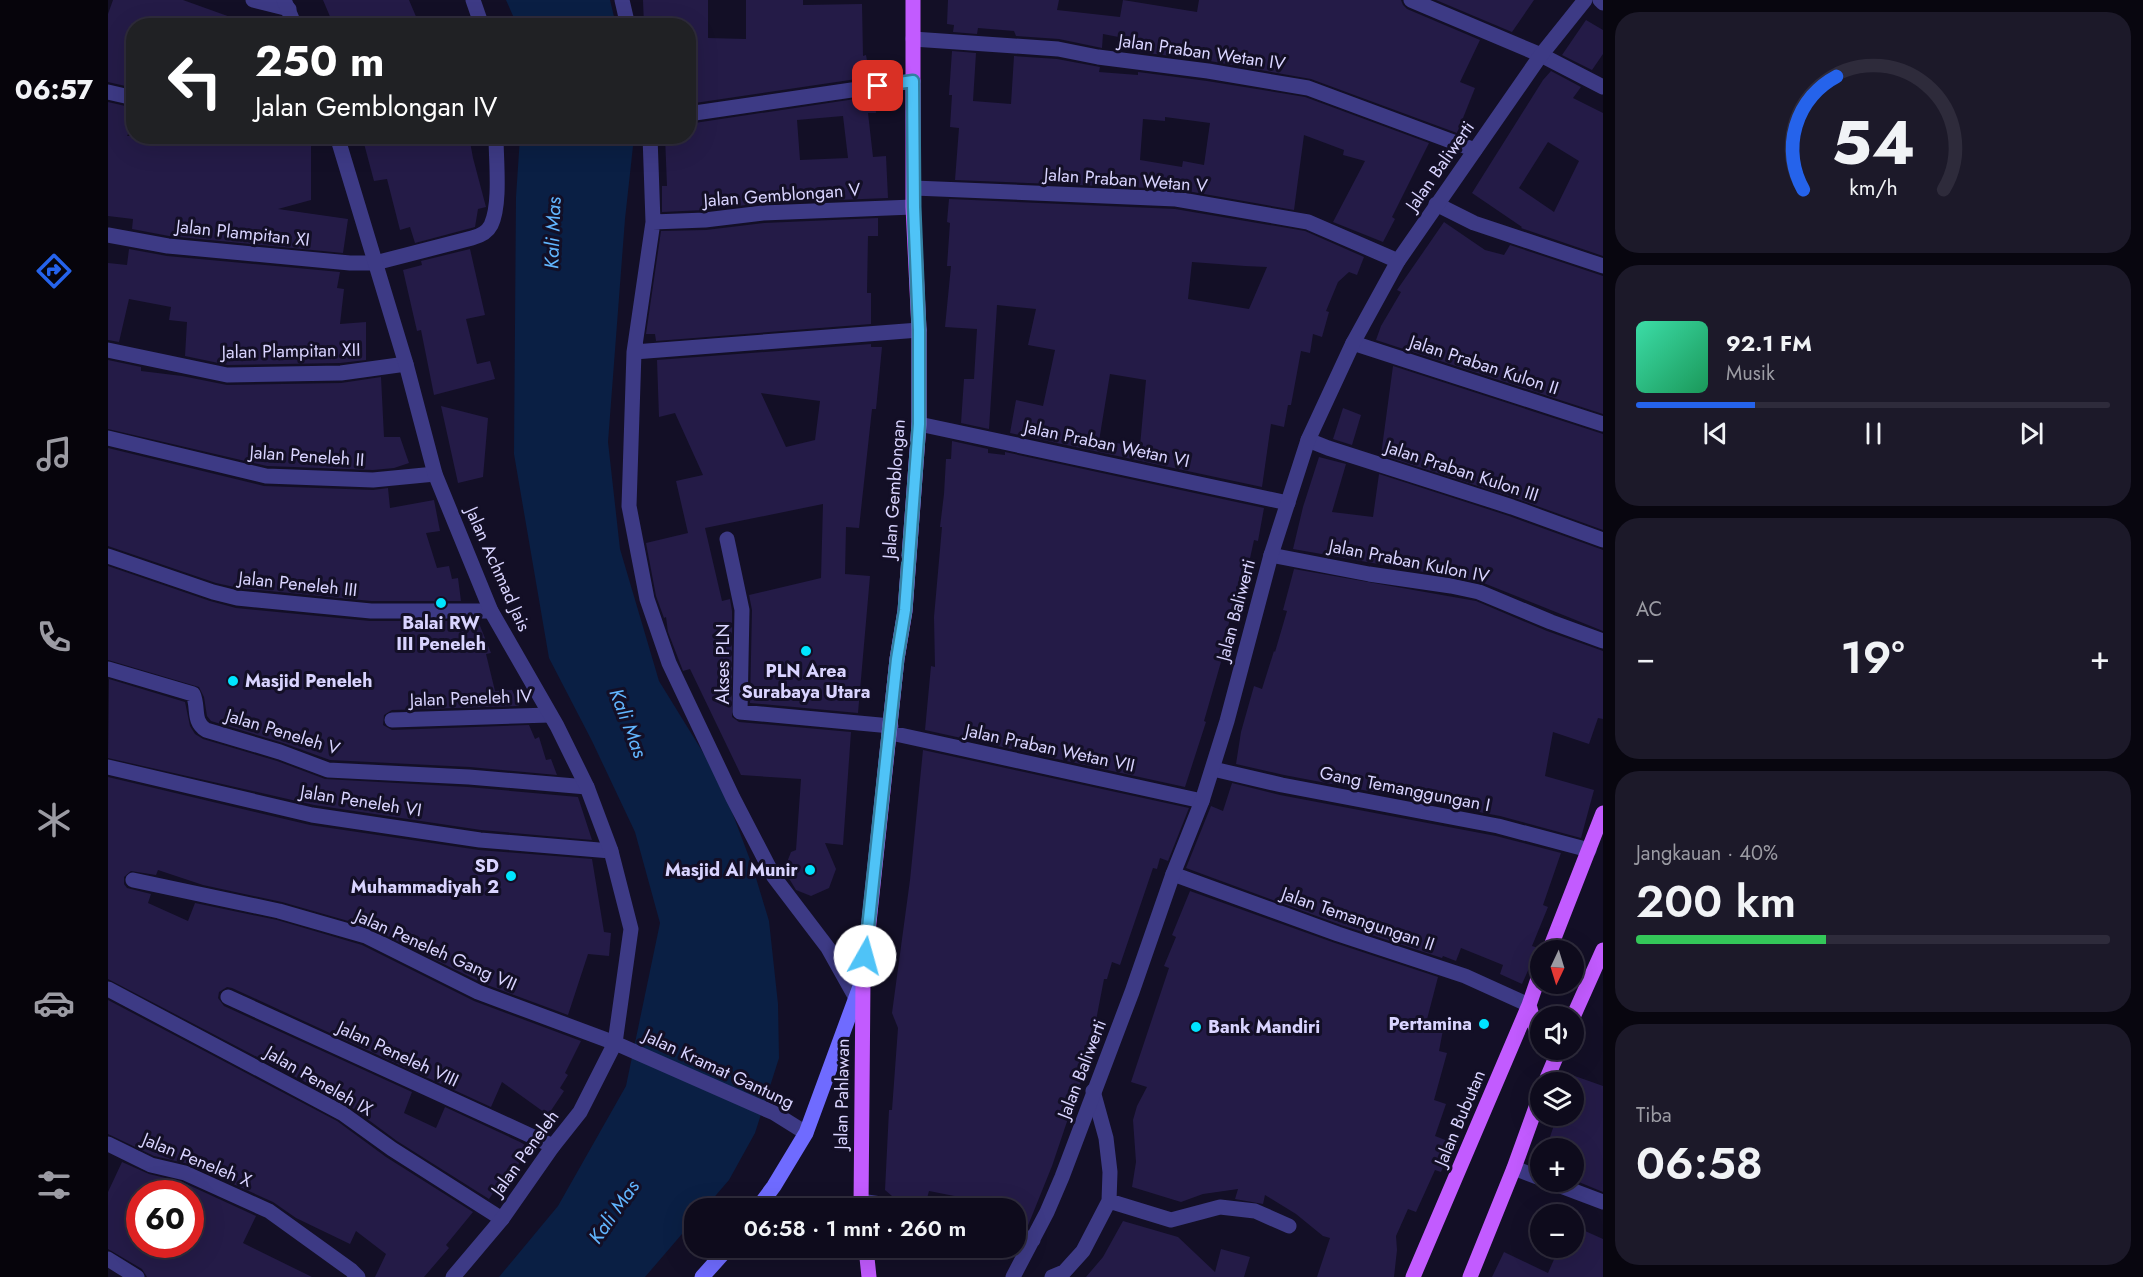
<!DOCTYPE html>
<html lang="id">
<head>
<meta charset="utf-8">
<style>
	body { margin:0; font-family:Jost,sans-serif; background:#1c1929; color:#f1f3f6; height:100vh; display:flex; flex-direction:column; font-size:22px; white-space:nowrap }
	* { box-sizing:border-box; margin:0 }
	p { font-size:20px; color:#9b9ba3 }
	.icon { flex:none; width:33px; height:33px; fill:none; stroke:currentColor; stroke-width:2; stroke-linecap:round; stroke-linejoin:round }
	.map { position:relative; flex:1; overflow:hidden }
	.details { display:flex; flex-direction:column; gap:12px; padding:12px; background:#08060f; width:540px }
	.details>* { flex:none }
	.top-card { position:absolute; left:18px; top:18px; width:570px; height:126px; border-radius:24px; box-shadow:0 6px 24px #0002,0 0 0 2px #2e2b3b; background:#202124; color:#fff; overflow:hidden }
	.needle { width:39px; rotate:184deg }
	.controls { position:absolute; left:1422px; top:940px; display:grid; gap:12px }
	.controls a { display:grid; place-items:center; width:54px; height:54px; border-radius:50%; background:#0e0b1c; box-shadow:0 6px 24px #0002,0 0 0 2px #2e2b3b; font-size:30px }
	.speed { position:absolute; left:18px; top:1180px; display:flex; gap:12px; font-size:30px; font-weight:700; text-align:center }
	.speed>* { display:grid; place-content:center; width:78px; height:78px; border-radius:50%; background:#0e0b1c; box-shadow:0 6px 24px #0002,0 0 0 2px #2e2b3b; line-height:1 }
	.speed .limit { border:9px solid #d22; background:#fff; color:#111 }
	.pin { position:absolute; display:grid; place-items:center; width:51px; height:51px; color:#fff; margin:-26px; border-radius:12px; box-shadow:0 3px 9px #0006 }
	.me { position:absolute; width:66px; margin:-33px; rotate:7deg; stroke-linejoin:round; filter:drop-shadow(0 0 4px #0008) }
	.turn { display:flex; align-items:center; gap:21px; height:126px; padding:0 30px; font-size:27px }
	.turn .icon { width:78px; height:78px; stroke-width:2.5 }
	.turn b { display:block; font-size:42px; line-height:51px }
	.big { font-size:45px; font-weight:600; line-height:1.1 }
	.details .widget { flex:1; display:flex; flex-direction:column; justify-content:center; gap:9px; min-width:0; padding:0 21px; border-radius:24px; background:#1c1929 }
	.details .dial { align-items:center; gap:0 }
	.dial svg { height:156px; overflow:visible; fill:none; stroke:#2e2b3b; stroke-width:7; stroke-linecap:round; text-anchor:middle }
	.dial text { fill:#f1f3f6; stroke:none }
	.song { display:flex; align-items:center; gap:18px }
	.cover { width:72px; height:72px; border-radius:9px; background:linear-gradient(135deg,hsl(160 70% 55%),hsl(150 70% 35%)) }
	.played { height:6px; border-radius:3px; background:linear-gradient(90deg,#2563eb 25%,#2e2b3b 25%) }
	.keys { display:flex; justify-content:space-around; direction:ltr }
	.heat { display:flex; justify-content:space-between; align-items:center; font-size:33px; direction:ltr }
	.charge { height:9px; border-radius:4px; background:linear-gradient(90deg,#34c759 40%,#2e2b3b 0) }
	.trip { position:absolute; left:576px; top:1198px; width:342px; height:60px; border-radius:24px; background:#0e0b1c; box-shadow:0 6px 24px #0002,0 0 0 2px #2e2b3b; font-weight:600; line-height:60px; text-align:center }
	main { display:flex; flex:1; min-height:0 }
	.dock { display:flex; flex-direction:column; width:108px; justify-content:space-around; align-items:center; background:#06040b; color:#9b9ba3 }
	.dock .icon { width:42px; height:42px }
	.dock .active { color:#2563eb }
	.dock b { font-size:27px; color:#f1f3f6 }
	.map>svg:first-child { display:block }
	.water { fill:#0a1f44 }
	.building { fill:#241b47; fill-rule:evenodd }
	.lines { fill:none; stroke-linecap:round; stroke-linejoin:round }
	.minor { stroke:#3d3a85; stroke-width:15 }
	.tertiary { stroke:#3d3a85; stroke-width:15 }
	.secondary { stroke:#6f6bff; stroke-width:15 }
	.primary { stroke:#c25bff; stroke-width:15 }
	.route-casing { stroke:#337fa1; stroke-width:15 }
	.route { stroke:#4fc3f7; stroke-width:10 }
	.poi-dot { fill:#00e5ff; stroke:#130f26; stroke-width:2 }
	.labels { text-anchor:middle; dominant-baseline:central; stroke-width:6; stroke-linejoin:round; paint-order:stroke }
	.street-label { font-size:18px; fill:#d9d4ff; stroke:#130f26 }
	.poi-label { font-size:18px; font-weight:bold; fill:#d9d4ff; stroke:#130f26; text-anchor:end }
	.water-label { font-size:20px; font-style:italic; fill:#62b6ff; stroke:#130f26 }
</style>
</head>
<body>
<main>
<nav class="dock">
<b>06:57</b>
<svg class="icon active" aria-label="directions" viewBox="0 0 24 24"><path d="M12 3l9 9-9 9-9-9zM9 14v-3h6M13 9l2 2-2 2"/></svg>
<svg class="icon" aria-label="music" viewBox="0 0 24 24"><path d="M9 18V5l10-2v13"/><circle cx="6" cy="18" r="3"/><circle cx="16" cy="16" r="3"/></svg>
<svg class="icon" aria-label="phone" viewBox="0 0 24 24"><path d="M5 4h4l2 5-3 2q2 4 5 5l2-3 5 2v4C11 20 4 13 5 4z"/></svg>
<svg class="icon" aria-label="climate" viewBox="0 0 24 24"><path d="M12 3v18M4 7l16 10M4 17L20 7"/></svg>
<svg class="icon" aria-label="car" viewBox="0 0 24 24"><path d="M5 17H2v-5l4-1 3-4h7l3 4 3 1v5h-3M9 17h6M6 11h13"/><circle cx="7" cy="17" r="2"/><circle cx="17" cy="17" r="2"/></svg>
<svg class="icon" aria-label="filters" viewBox="0 0 24 24"><path d="M4 7h16M4 17h16"/><circle cx="9" cy="7" r="2"/><circle cx="15" cy="17" r="2"/></svg>
</nav>
<div class="map">
<svg width="1495" height="1277" viewBox="0 0 1495 1277">
	<rect width="100%" height="100%" fill="#130f26"/>
	<!-- water -->
	<path class="water" d="M398,0H502L508,25H409Z
		M412,137H526L517,219L500,442L512,549L551,681L612,780L644,865L661,921L670,1004L671,1058L647,1133L621,1180L596,1209H586V1220L537,1277H391L450,1206L518,1086L552,923L527,832L484,741L441,658L406,454L408,197Z"/>
	<!-- building -->
	<path class="building" d="M5,0H75L139,23V26H26V88L0,82V14Z
		M215,0H301L312,26H226Z
		M535,0H600V38L638,39V0H695V5L754,4L755,56L758,55L762,77L580,104V26H536Z
		M840,0H951L949,10L1012,17L1015,0L1089,12L1091,0H1293L1295,5L1299,9L1372,40L1352,82L1367,88L1349,133L1203,79L1102,61L1031,52V41L995,34L994,48L951,39L908,36L906,31L870,28L869,34L845,32L846,25L839,24Z
		M1328,0H1426L1404,32Z
		M1478,20L1495,30V54L1484,70L1454,55Z
		M844,51L868,53L865,101L903,104L906,56L949,59L992,67L991,72L1030,75V72L1099,81L1197,97L1321,143L1284,217L1287,219L1275,242L1225,222L1257,161L1235,155L1236,150L1196,135L1186,210L1068,189L847,180L851,128L842,127L844,95H841ZM1057,117L1102,123L1096,165L1075,161L1074,167L1032,160L1035,119L1057,121Z
		M1443,71L1473,87L1465,98L1495,113V256L1413,228L1414,227L1364,193L1435,80ZM1440,142L1471,161L1446,212L1411,188Z
		M767,96L768,113H760L765,157L778,156L780,198L655,203L596,210L554,212V186H559L557,136H580V124ZM735,116L740,158L692,160L689,120Z
		M0,102L26,108V122L19,136H90L126,144L127,140L177,143V145H203V200L170,209L240,219L235,253L61,236L24,229L25,219L0,216Z
		M254,136H361L365,158L378,207L370,209L367,227L307,243L302,227L292,230L279,179L266,181Z
		M841,199L1067,209L1197,231L1256,257L1249,275L1241,272L1230,282L1218,311L1221,312L1214,337L1205,334L1202,353L1193,351L1183,405H1180L1176,427L1163,424L1154,487L902,433L908,400L935,406L947,350L920,345L928,309L889,305L881,429L853,423L856,379H866L869,329L837,327L843,266H839L842,223L839,222ZM1084,262L1137,266L1159,267L1141,309L1080,299ZM1002,374L1038,380L1032,446L991,441Z
		M770,218V236H760L759,293H763V324L548,341L547,334H538L553,231L598,230L656,223Z
		M1336,222L1377,250L1396,255L1402,245L1495,276V414L1268,340L1273,326L1293,292L1289,290Z
		M21,249L59,256L232,272L229,288L236,289L232,324L258,322V360L232,363L120,365L77,356L79,322L61,320L63,307L21,299L11,342L0,340V263L19,265Z
		M362,249L377,315L358,319L369,364L382,361L387,379L326,395L313,330L309,331L295,270L314,265L313,261Z
		M763,344V347H774L768,409H764L751,528L738,527L737,574L762,576L750,713L642,703L644,610L641,595L713,578L715,504L597,528L614,601L622,599L624,611V717L631,722L743,732L735,845L717,843L728,869L721,888L703,896L688,890L676,870L683,852L688,850L693,779L633,775L582,669L575,671L560,632L558,617L556,618L548,596L538,543L580,533L568,481L595,475L567,413L551,417L549,360ZM653,393L712,401L707,440L678,447Z
		M0,360L33,367V371L74,376L119,385L233,383L273,377L276,437H292L301,463L286,468L265,470L159,466L0,429Z
		M1285,366L1495,434V530L1407,498L1273,455Z
		M333,406L380,418L375,477L350,483Z
		M1235,408L1253,415L1244,445L1225,439Z
		M844,441L880,449V453L897,455V452L1156,508L1150,541L1146,540L1139,572L1135,570L1118,634H1120L1115,655L1096,721L1098,722L1077,787L817,730L823,666L827,667L826,617L834,527H832L836,494L838,459H843Z
		M0,448L156,486L265,490L280,488L282,508L326,500L332,531L318,533L329,568L341,566L344,579L350,578L353,601H263L131,588L108,583L0,546Z
		M1211,457L1238,464L1224,512L1265,517L1271,474L1401,516L1495,550V631L1373,582L1185,549L1195,507Z
		M0,566L102,601L128,608L262,621H370L383,653L378,654L387,691L404,690L411,706L284,710L276,715L275,725L284,730L421,725L427,739L431,737L438,760L443,759L449,775L362,767L222,760L175,743L103,721L99,716L96,697L91,687L0,660Z
		M1186,569L1368,601L1439,631L1495,651V719L1490,718L1481,744L1445,732L1437,776L1486,790L1473,838L1392,816L1176,775L1128,764L1133,732L1146,686L1154,689L1166,651L1167,652L1179,611L1175,610Z
		M1,679L77,702L82,726L87,734L95,739L169,761L217,779L360,787L470,797L484,840L373,830L206,805L0,758Z
		M815,750L1081,808L1060,861L1052,858L1049,869L1045,868L1012,965L1004,962L999,979H996L985,1036L991,1037L970,1089L944,1166L919,1228L908,1224V1209H880L882,1203L821,1191L818,1202L784,1196L777,1190L781,1110H784L790,1028L784,1013L802,880Z
		M0,777L202,825L371,850L484,859L496,932L503,933L501,956L480,954L460,1015L374,983L261,927L174,902L95,885L50,870L48,875L23,871L16,877V884L19,888L43,894L40,903L80,921L87,903L169,920L254,945L366,1001L473,1041L457,1073L460,1075L452,1088L456,1091L440,1115L394,1082L383,1107L124,988L119,987L111,992L110,998L116,1006L304,1092L296,1113L328,1128L337,1107L412,1142L422,1148L396,1185L392,1183L381,1199L289,1141L239,1104L0,979Z
		M1124,783L1172,795L1388,836L1453,853L1435,905L1440,907L1424,946L1430,948L1414,984L1392,974L1395,965L1353,948L1348,961L1335,956L1334,958L1233,925L1078,868L1103,806L1115,811Z
		M1082,891L1227,943L1330,977L1317,1027L1335,1030L1331,1051L1339,1053L1326,1100L1338,1104L1327,1136L1345,1143L1333,1172L1327,1170L1308,1212L1300,1209L1288,1236L1289,1250L1286,1277H1209L1222,1238L1215,1236L1188,1214L1157,1195L1155,1204L1127,1199L1130,1189L1095,1194L1073,1202L1024,1187L1028,1162L1025,1120L1029,1106L1039,1087L1023,1082L1061,968L1056,966L1068,937L1064,935Z
		M0,1000L229,1121L278,1157L365,1212L338,1245L341,1248L316,1277H267L278,1254L248,1231L242,1244L188,1218L165,1202L81,1164L46,1156L0,1134Z
		M1464,1075L1495,1086V1192L1466,1180V1149H1438L1449,1116H1466V1083H1461Z
		M14,1162L41,1174L74,1182L148,1216L135,1243L204,1277H39L34,1269L0,1249V1192ZM32,1194H82V1245H32Z
		M1015,1221L1070,1237L1107,1272L1113,1249L1142,1257L1136,1277H978L995,1257Z
		M1466,1226L1495,1239V1277H1384L1396,1252L1440,1273L1451,1248H1466Z"/>
	<g class="lines">
		<!-- minor -->
		<path class="minor" d="M145,0L181,9
			M365,0L374,26
			M514,0L520,26
			M1303,0L1433,55L1495,87
			M1492,0L1495,3
			M805,39L950,49L990,57L1100,71L1200,88L1367,150
			M0,92L26,98
			M580,114L805,81
			M542,136L545,222L526,352L521,506L539,599L561,663L625,798L666,877L720,948L748,998
			M806,188L1068,199L1200,222L1290,261
			M1328,204L1366,223L1495,266
			M545,222L597,220L655,213L805,207
			M0,235L60,246L242,263H267L364,238C372,236 379,233 383,225C393,204 388,161 388,136
			M1245,343L1495,424
			M0,350L119,375L233,373L298,364
			M526,352L811,330
			M811,424L1180,503
			M0,438L158,476L265,480L327,474
			M1200,440L1220,448L1404,507L1495,540
			M619,539L634,610L632,712L783,726
			M1163,555L1261,574L1343,586L1371,592L1443,622L1495,641
			M0,556L105,592L129,598L263,611H383
			M0,669L85,694C91,707 84,721 98,730L172,752L220,770L361,777L479,787
			M284,720L442,715
			M783,733L1094,801
			M0,767L204,815L372,840L503,851
			M1105,769L1174,785L1390,826L1481,850
			M1065,874L1230,934L1357,976L1421,1005
			M25,880L171,911L258,936L370,992L507,1043
			M0,989L234,1113L284,1149L394,1219
			M120,997L445,1146
			M0,1144L43,1165L77,1173L161,1211L243,1270L250,1277
			M1406,1168L1432,1178
			M1442,1182L1495,1202
			M1001,1201L1063,1220L1112,1207L1147,1211L1181,1226
			M0,1259L29,1277
			M944,1277L956,1272L975,1251L1001,1201L1002,1172L998,1138L985,1091"/>
		<!-- tertiary -->
		<path class="tertiary" d="M176,0L187,26
			M229,136L298,364L327,474L383,611L449,726L479,787L503,851L523,929L507,1043L472,1112L445,1146L394,1219L345,1277
			M507,1043L666,1113L698,1133
			M752,1201L807,1209
			M908,1234L925,1240
			M905,1277L939,1212L954,1177L1024,992L1065,874L1094,801L1119,721L1163,555L1200,440L1245,343L1290,261L1433,55L1477,0"/>
		<!-- secondary -->
		<path class="secondary" d="M649,1209L666,1186L698,1133L754,981
			M594,1277L620,1248"/>
		<!-- primary -->
		<path class="primary" d="M1441,951L1495,813
			M1421,1005L1432,1043
			M1465,1017L1495,950
			M1437,1083L1451,1050
			M753,1209L755,979L789,659L797,611L811,424V330L805,207V0
			M758,1248L761,1277
			M1305,1277L1421,1005L1432,973
			M1362,1277L1406,1168L1432,1096"/>
	</g>
	<g class="lines">
		<defs>
			<path id="route" d="M757,956L789,659L797,610L811,424V330L806,207L805,81L770,86"/>
		</defs>
		<!-- route casing -->
		<use href="#route" class="route-casing"/>
		<!-- route -->
		<use href="#route" class="route"/>
	</g>
	<!-- markers -->
	<g class="poi-dot">
		<circle cx="333" cy="603" r="6"/>
		<circle cx="698" cy="651" r="6"/>
		<circle cx="125" cy="681" r="6"/>
		<circle cx="702" cy="870" r="6"/>
		<circle cx="403" cy="876" r="6"/>
		<circle cx="1376" cy="1024" r="6"/>
		<circle cx="1088" cy="1027" r="6"/>
	</g>
	<g class="labels">
		<!-- street labels -->
		<g class="street-label">
			<text transform="translate(1094 52) rotate(8)">Jalan Praban Wetan IV</text>
			<text transform="translate(1332 166) rotate(-55)">Jalan Baliwerti</text>
			<text transform="translate(1018 180) rotate(4)">Jalan Praban Wetan V</text>
			<text transform="translate(674 195) rotate(-4)">Jalan Gemblongan V</text>
			<text transform="translate(135 233) rotate(6)">Jalan Plampitan XI</text>
			<text transform="translate(183 351) rotate(-1)">Jalan Plampitan XII</text>
			<text transform="translate(1376 365) rotate(18)">Jalan Praban Kulon II</text>
			<text transform="translate(999 444) rotate(12)">Jalan Praban Wetan VI</text>
			<text transform="translate(199 456) rotate(4)">Jalan Peneleh II</text>
			<text transform="translate(1354 471) rotate(18)">Jalan Praban Kulon III</text>
			<text transform="translate(786 489) rotate(-86)">Jalan Gemblongan</text>
			<text transform="translate(1301 561) rotate(11)">Jalan Praban Kulon IV</text>
			<text transform="translate(390 569) rotate(66)">Jalan Achmad Jais</text>
			<text transform="translate(190 584) rotate(6)">Jalan Peneleh III</text>
			<text transform="translate(1128 610) rotate(-75)">Jalan Baliwerti</text>
			<text transform="translate(615 664) rotate(-90)">Akses PLN</text>
			<text transform="translate(363 698) rotate(-2)">Jalan Peneleh IV</text>
			<text transform="translate(175 732) rotate(17)">Jalan Peneleh V</text>
			<text transform="translate(942 748) rotate(12)">Jalan Praban Wetan VII</text>
			<text transform="translate(1297 789) rotate(11)">Gang Temanggungan I</text>
			<text transform="translate(253 801) rotate(9)">Jalan Peneleh VI</text>
			<text transform="translate(1250 919) rotate(19)">Jalan Temangungan II</text>
			<text transform="translate(328 950) rotate(24)">Jalan Peneleh Gang VII</text>
			<text transform="translate(290 1054) rotate(25)">Jalan Peneleh VIII</text>
			<text transform="translate(611 1069) rotate(25)">Jalan Kramat Gantung</text>
			<text transform="translate(974 1069) rotate(-69)">Jalan Baliwerti</text>
			<text transform="translate(211 1081) rotate(30)">Jalan Peneleh IX</text>
			<text transform="translate(734 1094) rotate(-89)">Jalan Pahlawan</text>
			<text transform="translate(1352 1118) rotate(-67)">Jalan Bubutan</text>
			<text transform="translate(417 1153) rotate(-54)">Jalan Peneleh</text>
			<text transform="translate(89 1160) rotate(22)">Jalan Peneleh X</text>
		</g>
		<!-- poi labels -->
		<g class="poi-label">
			<text x="333" y="623" text-anchor="middle">Balai RW<tspan x="333" dy="21">III Peneleh</tspan></text>
			<text x="698" y="671" text-anchor="middle">PLN Area<tspan x="698" dy="21">Surabaya Utara</tspan></text>
			<text x="137" y="681" text-anchor="start">Masjid Peneleh</text>
			<text x="391" y="866">SD<tspan x="391" dy="21">Muhammadiyah 2</tspan></text>
			<text x="690" y="870">Masjid Al Munir</text>
			<text x="1364" y="1024">Pertamina</text>
			<text x="1100" y="1027" text-anchor="start">Bank Mandiri</text>
		</g>
		<!-- water labels -->
		<g class="water-label">
			<text transform="translate(445 233) rotate(-88)">Kali Mas</text>
			<text transform="translate(520 723) rotate(69)">Kali Mas</text>
			<text transform="translate(506 1212) rotate(-55)">Kali Mas</text>
		</g>
	</g>
</svg>
<div class="controls">
<a><svg class="needle" viewBox="-14 -14 28 28"><path d="M0-13l5 13h-10z" fill="#e53935"/><path d="M0 13l5-13h-10z" fill="#9b9ba3"/></svg></a>
<a><svg class="icon" aria-label="sound" viewBox="0 0 24 24"><path d="M4 9h4l5-4v14l-5-4H4zM17 9q2 3 0 6"/></svg></a>
<a><svg class="icon" aria-label="layers" viewBox="0 0 24 24"><path d="M12 4l9 5-9 5-9-5zM3 14l9 5 9-5"/></svg></a>
<a>+</a>
<a>−</a>
</div>
<div class="speed"><div class="limit">60</div></div>
<div class="pin" style="left:770px;top:86px;background:#d93025"><svg class="icon" aria-label="arrive" viewBox="0 0 24 24"><path d="M6 21V4h12l-3 4 3 4H6"/></svg></div>
<svg class="me" style="left:757px;top:956px" viewBox="-20 -20 40 40"><circle r="19" fill="#fff"/><path d="M0-13L10 11 0 6-10 11z" fill="#4fc3f7"/></svg>
<div class="trip">06:58 · 1 mnt · 260 m</div>
<div class="top-card">
<div class="turn"><svg class="icon" aria-label="left" viewBox="0 0 24 24"><path d="M17 20v-9H6M10 6l-5 5 5 5"/></svg><div><b>250 m</b>Jalan Gemblongan IV</div></div>
</div>
</div>
<section class="details">
<div class="widget dial"><svg viewBox="0 0 100 80">
<path d="M14 69A42 42 0 1 1 86 69"/>
<path d="M14 69A42 42 0 0 1 31 11" stroke="#2563eb"/>
<text x="50" y="56" font-size="32" font-weight="700">54</text>
<text x="50" y="72" font-size="11">km/h</text>
</svg></div>
<div class="widget">
<div class="song"><i class="cover"></i><div><b>92.1 FM</b><p>Musik</p></div></div>
<div class="played"></div>
<div class="keys"><svg class="icon" aria-label="previous" viewBox="0 0 24 24"><path d="M18 5L8 12l10 7zM5 5v14"/></svg><svg class="icon" aria-label="pause" viewBox="0 0 24 24"><path d="M8 5v14M16 5v14"/></svg><svg class="icon" aria-label="next" viewBox="0 0 24 24"><path d="M6 5l10 7-10 7zM19 5v14"/></svg></div>
</div>
<div class="widget"><p>AC</p>
<div class="heat"><a>−</a><b class="big">19°</b><a>+</a></div>
</div>
<div class="widget"><p>Jangkauan · 40%</p><b class="big">200 km</b><div class="charge"></div></div>
<div class="widget"><p>Tiba</p><b class="big">06:58</b></div>
</section>
</main>
</body>
</html>
